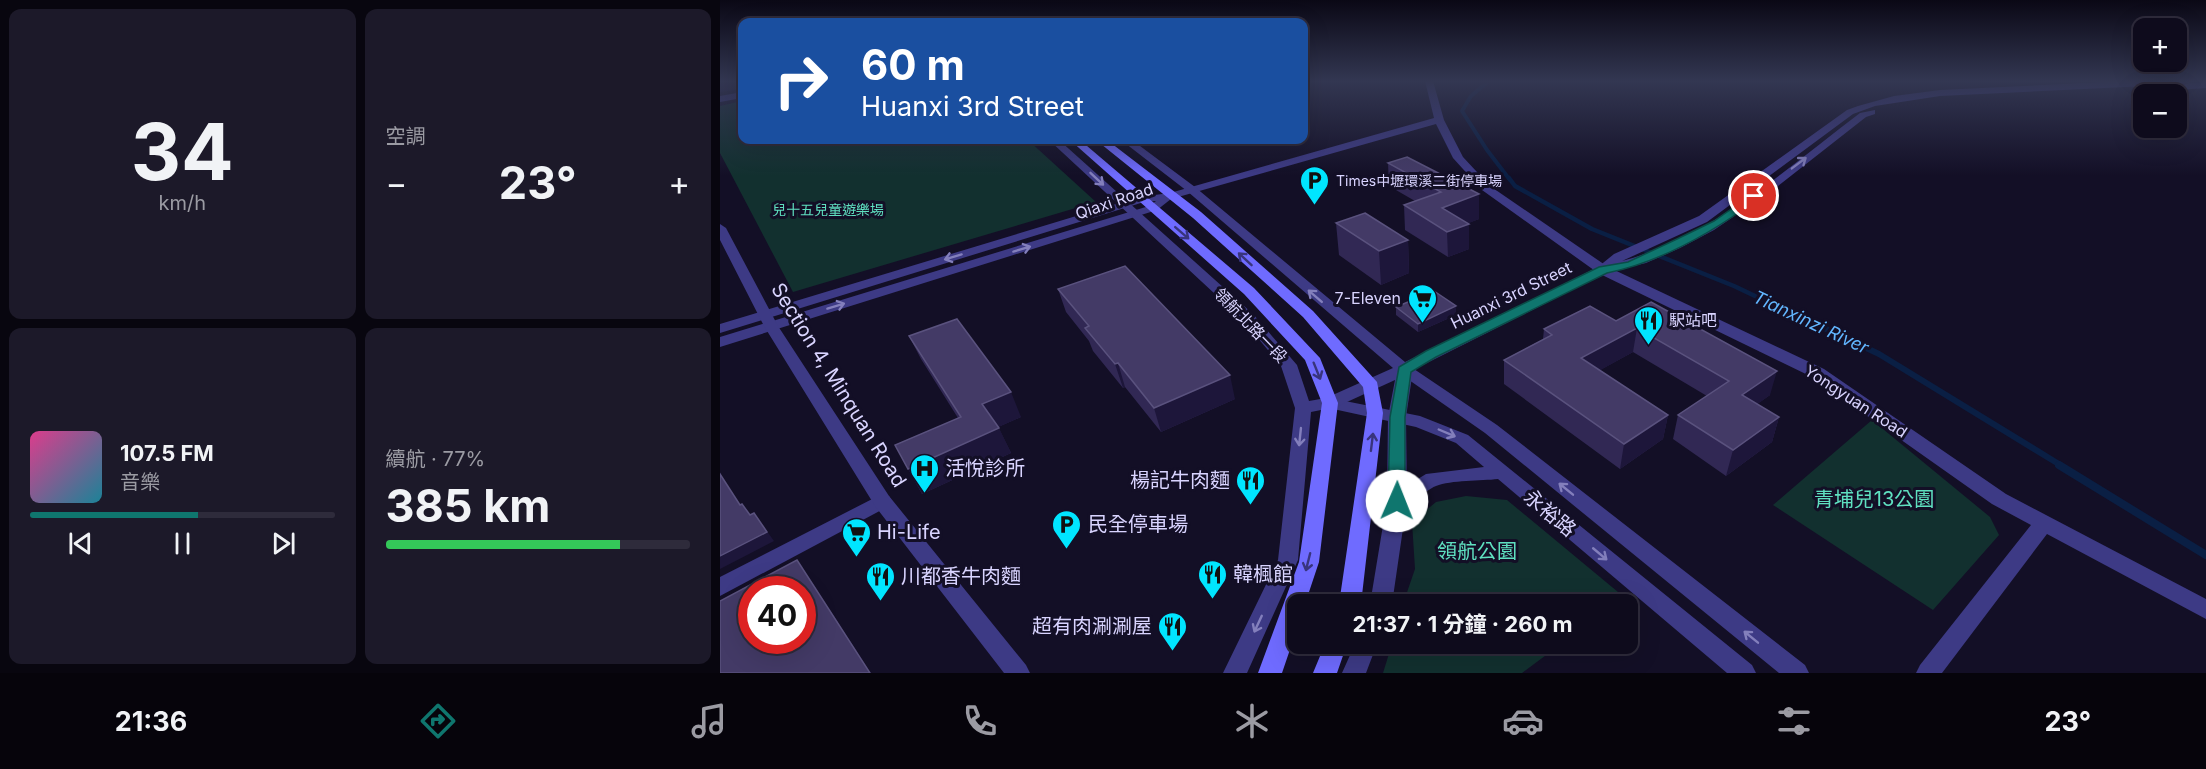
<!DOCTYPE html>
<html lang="zh-TW">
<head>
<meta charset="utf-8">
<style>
	body { margin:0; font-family:Inter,"Noto Sans TC",sans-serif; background:#1c1929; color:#f1f3f6; height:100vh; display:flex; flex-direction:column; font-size:22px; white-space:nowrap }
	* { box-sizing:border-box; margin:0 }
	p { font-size:20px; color:#9b9ba3 }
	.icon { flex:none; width:33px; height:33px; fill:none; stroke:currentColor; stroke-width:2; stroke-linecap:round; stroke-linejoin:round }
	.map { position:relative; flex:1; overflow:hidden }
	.side { display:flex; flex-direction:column; gap:9px; padding:9px; background:#08060f; width:720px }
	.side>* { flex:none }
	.top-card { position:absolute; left:18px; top:18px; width:570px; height:126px; border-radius:12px; box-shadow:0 6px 24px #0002,0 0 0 2px #2e2b3b; background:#1a4fa0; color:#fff; overflow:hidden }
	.controls { position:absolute; left:1413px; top:18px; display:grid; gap:12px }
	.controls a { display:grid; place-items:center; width:54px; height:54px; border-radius:12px; background:#0e0b1c; box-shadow:0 6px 24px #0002,0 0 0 2px #2e2b3b; font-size:30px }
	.speed { position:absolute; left:18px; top:576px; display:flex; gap:12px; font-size:30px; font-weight:700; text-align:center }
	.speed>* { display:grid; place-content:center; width:78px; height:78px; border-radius:50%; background:#0e0b1c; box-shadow:0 6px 24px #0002,0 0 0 2px #2e2b3b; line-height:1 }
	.speed .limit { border:9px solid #d22; background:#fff; color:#111 }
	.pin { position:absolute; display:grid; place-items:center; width:51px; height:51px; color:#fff; margin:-26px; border:3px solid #fff; border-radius:50%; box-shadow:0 2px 6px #0007 }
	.me { position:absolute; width:66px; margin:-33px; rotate:1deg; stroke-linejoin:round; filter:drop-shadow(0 0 4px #0008) }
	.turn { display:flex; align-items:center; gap:21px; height:126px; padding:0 24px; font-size:27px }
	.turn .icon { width:78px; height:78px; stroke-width:2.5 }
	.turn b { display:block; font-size:42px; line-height:51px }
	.big { font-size:45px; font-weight:700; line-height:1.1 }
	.side .widget { flex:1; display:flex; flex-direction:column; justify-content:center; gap:9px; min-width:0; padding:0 21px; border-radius:12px; background:#1c1929 }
	.side .dial { align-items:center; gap:0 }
	.dial b { font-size:78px; line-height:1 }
	.song { display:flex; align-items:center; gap:18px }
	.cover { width:72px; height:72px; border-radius:9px; background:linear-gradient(135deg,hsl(330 70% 55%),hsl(190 70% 35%)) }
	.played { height:6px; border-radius:3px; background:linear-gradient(90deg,#0f766e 55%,#2e2b3b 55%) }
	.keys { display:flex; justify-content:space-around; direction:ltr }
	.heat { display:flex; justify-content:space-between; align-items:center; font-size:33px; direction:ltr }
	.charge { height:9px; border-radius:4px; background:linear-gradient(90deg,#34c759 77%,#2e2b3b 0) }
	.side .tiles { flex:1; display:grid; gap:9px; grid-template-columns:repeat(2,1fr) }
	.trip { position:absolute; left:567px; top:594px; width:351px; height:60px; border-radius:12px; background:#0e0b1c; box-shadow:0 6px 24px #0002,0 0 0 2px #2e2b3b; font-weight:700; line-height:60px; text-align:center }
	.menu { display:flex; height:96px; justify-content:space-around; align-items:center; background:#06040b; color:#9b9ba3 }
	.menu .icon { width:42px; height:42px }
	.menu .selected { color:#0f766e }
	.menu b { font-size:27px; color:#f1f3f6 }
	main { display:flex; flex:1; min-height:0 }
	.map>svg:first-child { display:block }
	.green { fill:#12302f }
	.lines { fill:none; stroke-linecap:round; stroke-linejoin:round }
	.stream-far3 { stroke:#0a1f44; stroke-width:4 }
	.stream-far2 { stroke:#0a1f44; stroke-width:4.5 }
	.stream-far1 { stroke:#0a1f44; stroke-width:6 }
	.stream { stroke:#0a1f44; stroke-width:8 }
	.minor { fill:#3d3a85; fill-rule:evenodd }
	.tertiary { fill:#3d3a85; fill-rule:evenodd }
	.secondary { fill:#6f6bff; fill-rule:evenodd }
	.wall { fill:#312854 }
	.shaded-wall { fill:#1d163a }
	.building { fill:#433a66; stroke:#5a527e; stroke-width:1.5; fill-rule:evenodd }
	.oneway { stroke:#837fbc }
	.oneway2 { stroke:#38347d }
	.route { fill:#0f766e; stroke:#0a4d48; stroke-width:1.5 }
	.labels { text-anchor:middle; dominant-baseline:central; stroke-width:6; stroke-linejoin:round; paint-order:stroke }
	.far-poi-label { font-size:14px; fill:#d9d4ff; stroke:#130f26; text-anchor:start }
	.far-park-label { font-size:14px; fill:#5fe0c0; stroke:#130f26 }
	.street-label { font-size:16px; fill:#d9d4ff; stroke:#130f26 }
	.poi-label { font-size:16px; fill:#d9d4ff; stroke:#130f26; text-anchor:end }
	.water-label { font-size:18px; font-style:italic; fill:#62b6ff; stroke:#130f26 }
	.near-street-label { font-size:20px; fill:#d9d4ff; stroke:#130f26 }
	.near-poi-label { font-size:20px; fill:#d9d4ff; stroke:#130f26; text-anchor:start }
	.near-park-label { font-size:20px; fill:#5fe0c0; stroke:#130f26 }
</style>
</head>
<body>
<main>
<section class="side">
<div class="tiles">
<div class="widget dial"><b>34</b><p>km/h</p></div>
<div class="widget"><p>空調</p>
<div class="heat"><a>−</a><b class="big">23°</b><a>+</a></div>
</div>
<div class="widget">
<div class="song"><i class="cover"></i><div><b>107.5 FM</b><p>音樂</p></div></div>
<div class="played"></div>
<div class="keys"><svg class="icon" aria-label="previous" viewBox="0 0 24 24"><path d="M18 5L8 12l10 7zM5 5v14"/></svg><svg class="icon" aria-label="pause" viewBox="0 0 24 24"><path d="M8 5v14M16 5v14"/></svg><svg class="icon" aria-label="next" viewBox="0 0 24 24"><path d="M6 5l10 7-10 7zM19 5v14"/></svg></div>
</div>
<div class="widget"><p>續航 · 77%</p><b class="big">385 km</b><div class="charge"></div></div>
</div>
</section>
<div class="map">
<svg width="1486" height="673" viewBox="0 0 1486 673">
	<rect width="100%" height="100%" fill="#130f26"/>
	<!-- green -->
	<path class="green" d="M22,101V140H308L376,202L73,292L0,153V106Z
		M1152,420L1270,517L1279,535L1213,610L1053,505Z
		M746,496L787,500L904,597L894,604H683L695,569L692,522L716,502Z
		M672,644H841L802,673H663Z"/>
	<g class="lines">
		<!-- stream-far3 -->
		<path class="stream-far3" d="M769,81L751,96L742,111L767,150L790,180"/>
		<!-- stream-far2 -->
		<path class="stream-far2" d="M789,178L795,186L872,229L1014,286L1054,305"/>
		<!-- stream-far1 -->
		<path class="stream-far1" d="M1051,303L1159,354L1342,466"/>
		<!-- stream -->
		<path class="stream" d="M1339,465L1486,555"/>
		<!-- minor -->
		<path class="minor" d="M705,81H713L724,120L743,157L770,186L888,267L1104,369L1286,494L1486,599V619L1327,534L1222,673H1196L1200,665L1311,525L1272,504L1092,377L878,273L762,190L733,158L716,124L451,199L437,210L0,347V337L429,206L436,201L424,202L0,333V324L419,197L450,193L714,118Z
			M22,92V98L0,102V96Z
			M685,365L691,367L777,425L1085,665L1089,673H1059L765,433L679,373L677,370Z
			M610,398L700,416L748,435L1032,665L1036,673H1007L778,479C761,481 731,480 716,486C701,492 688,512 670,506L667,501L670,496L706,474L764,467L736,443L696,427L604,407L602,403L604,399Z
			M162,494L169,496L172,501L169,506L0,596V577Z"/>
		<!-- tertiary -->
		<path class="tertiary" d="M1405,81H1471L1467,84L1220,96L1155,106L1133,114L987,222L902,261C993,237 1067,168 1140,113L1155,110V114L1146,117L1058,186L994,230L960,248L926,263L888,272L693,370L686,417L687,501L672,604H650L667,501L668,417L675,380L616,407L591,412L578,560L527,673H503L558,560L575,408L561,366L523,320L329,140H339L533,314L577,365L589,401L606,398L673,368L467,191L401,140H412L475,187L685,362L878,267L894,254L979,216L1127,110L1138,106L1174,96L1220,90Z
			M1486,82V88L1456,90L1452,87L1456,84Z
			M0,224L6,228L58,326L169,496L306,665L310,673H284L155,506L44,326L0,240Z
			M635,644H657L646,673H622Z"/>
		<!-- secondary -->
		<path class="secondary" d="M350,140H360L534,288L600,358L618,403L599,562L585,604H578V626L562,673H538L579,562L602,403L585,360L524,294Z
			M376,140H387L481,212L593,311L657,382L663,413L641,604H619L647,413L643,387L583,317L473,218Z
			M605,644H627L617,673H593Z"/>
	</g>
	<!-- wall -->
	<path class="wall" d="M668,163L759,194V219L748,223L749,249L728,257L685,230L684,205L695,201L669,186Z
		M616,223L688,240L689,273L661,285L619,255Z
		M338,289L515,399L441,432L405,387L403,388L373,351L369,341L346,312Z
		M931,302L1050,395L1037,404L1059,417L1052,442L1006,476L953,439L958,415L987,396L913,352L880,370L948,415L943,439L900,469L784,384V360L823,339L824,329L896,321Z
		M736,306V315L698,332L676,315V307Z
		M189,336L301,417L278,427L291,453L202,494L175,445L238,418L201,359Z"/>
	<!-- shaded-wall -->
	<path class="shaded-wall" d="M0,81H22V89L0,92Z
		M759,194V219L727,232L722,208Z
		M749,224V249L728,257L727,232Z
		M688,240L689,273L661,285L659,251Z
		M736,306V315L698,332V324Z
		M917,328L913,352L859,382L861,358Z
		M398,363L405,387L403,388L395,364Z
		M1057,371L1050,395L1016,420L1022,395Z
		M510,375L515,399L441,432L434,408Z
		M291,392L301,417L274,429L262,404Z
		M948,415L943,439L900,469L904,444Z
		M1059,417L1052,442L1006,476L1013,450Z
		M279,428L291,453L202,494L188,469Z
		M34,513L54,541L0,569V556Z
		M77,560L84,570L151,673H150Z"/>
	<!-- building -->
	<path class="building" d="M687,157L759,194L722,208L749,224L727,232L684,205L721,192L668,163Z
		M645,213L688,240L659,251L616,223Z
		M405,266L510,375L434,408L398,363L395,364L365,328L369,326L338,289Z
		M714,291L736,306L698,324L676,307Z
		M931,302L1057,371L1022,395L1059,417L1013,450L958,415L1009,381L917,328L861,358L948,415L904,444L784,360L832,335L824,329L870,306L896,321Z
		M237,319L291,392L262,404L279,428L188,469L175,445L241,417L189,336Z
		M0,474L20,505L22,504L30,515L34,513L47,532L0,556Z
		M77,560L150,673H0V601ZM32,590H82V640H32Z"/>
	<!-- one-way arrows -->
	<defs><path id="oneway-shaft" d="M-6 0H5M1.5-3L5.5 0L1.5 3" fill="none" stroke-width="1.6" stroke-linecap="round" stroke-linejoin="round" transform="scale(1.5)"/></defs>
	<g class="oneway">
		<use href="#oneway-shaft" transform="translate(1079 163) rotate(-37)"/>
		<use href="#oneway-shaft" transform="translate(377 179) rotate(43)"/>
		<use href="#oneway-shaft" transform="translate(302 249) rotate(-17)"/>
		<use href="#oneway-shaft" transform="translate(233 257) rotate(163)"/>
		<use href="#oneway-shaft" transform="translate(595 296) rotate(-139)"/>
		<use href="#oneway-shaft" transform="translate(116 306) rotate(-17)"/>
		<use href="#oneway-shaft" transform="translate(727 433) rotate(23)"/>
		<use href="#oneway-shaft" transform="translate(580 437) rotate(96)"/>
		<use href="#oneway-shaft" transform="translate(846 489) rotate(-141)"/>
		<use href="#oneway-shaft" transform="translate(880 554) rotate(40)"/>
		<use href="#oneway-shaft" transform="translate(538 624) rotate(115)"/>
		<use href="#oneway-shaft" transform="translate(1031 637) rotate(-141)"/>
	</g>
	<g class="oneway2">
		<use href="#oneway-shaft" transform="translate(462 233) rotate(41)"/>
		<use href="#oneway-shaft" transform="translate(525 259) rotate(-137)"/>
		<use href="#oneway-shaft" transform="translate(597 371) rotate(68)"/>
		<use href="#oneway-shaft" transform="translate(652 442) rotate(-83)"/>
		<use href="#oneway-shaft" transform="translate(588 562) rotate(104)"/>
	</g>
	<!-- sky -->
	<linearGradient id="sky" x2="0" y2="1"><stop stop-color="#0a0815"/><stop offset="0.46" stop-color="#333752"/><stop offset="1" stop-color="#333752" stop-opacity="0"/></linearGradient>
	<rect width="1486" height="176" fill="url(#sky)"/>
	<!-- route -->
	<path class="route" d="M1034,193L1038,194V199C993,232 942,262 887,273L716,357L691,372L685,417V501L683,506L677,508L670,506L668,501L670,417L679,367L706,351L879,267L908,262L957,239L994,221Z"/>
	<!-- icons -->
	<defs>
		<symbol id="parking-pin" viewBox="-11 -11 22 30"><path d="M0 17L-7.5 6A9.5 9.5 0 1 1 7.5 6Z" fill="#00e5ff" stroke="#130f26"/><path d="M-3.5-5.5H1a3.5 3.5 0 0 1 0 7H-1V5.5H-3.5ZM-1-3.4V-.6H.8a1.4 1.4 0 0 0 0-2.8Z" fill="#111"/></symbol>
		<symbol id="supermarket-pin" viewBox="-11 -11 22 30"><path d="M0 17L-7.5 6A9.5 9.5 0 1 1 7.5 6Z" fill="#00e5ff" stroke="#130f26"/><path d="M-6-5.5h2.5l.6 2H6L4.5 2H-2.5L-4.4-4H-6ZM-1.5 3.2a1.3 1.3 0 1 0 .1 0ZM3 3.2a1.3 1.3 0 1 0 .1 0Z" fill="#111"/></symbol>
		<symbol id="restaurant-pin" viewBox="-11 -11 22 30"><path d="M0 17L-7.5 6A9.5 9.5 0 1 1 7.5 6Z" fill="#00e5ff" stroke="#130f26"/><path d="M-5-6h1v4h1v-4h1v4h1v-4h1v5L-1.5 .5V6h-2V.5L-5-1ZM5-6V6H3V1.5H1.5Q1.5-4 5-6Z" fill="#111"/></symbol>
		<symbol id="hospital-pin" viewBox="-11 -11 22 30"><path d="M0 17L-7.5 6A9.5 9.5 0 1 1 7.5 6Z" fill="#00e5ff" stroke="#130f26"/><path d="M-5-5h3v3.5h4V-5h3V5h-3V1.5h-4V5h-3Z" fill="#111"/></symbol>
	</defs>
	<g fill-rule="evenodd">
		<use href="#parking-pin" x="578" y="164" width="33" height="45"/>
		<use href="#supermarket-pin" x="686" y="282" width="33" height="45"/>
		<use href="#restaurant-pin" x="912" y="304" width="33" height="45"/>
		<use href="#hospital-pin" x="188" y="452" width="33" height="45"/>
		<use href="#restaurant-pin" x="514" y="464" width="33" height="45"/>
		<use href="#parking-pin" x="330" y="508" width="33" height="45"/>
		<use href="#supermarket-pin" x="120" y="516" width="33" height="45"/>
		<use href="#restaurant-pin" x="476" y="558" width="33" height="45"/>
		<use href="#restaurant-pin" x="144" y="560" width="33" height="45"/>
		<use href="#restaurant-pin" x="436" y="610" width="33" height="45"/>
	</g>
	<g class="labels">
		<!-- far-poi labels -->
		<g class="far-poi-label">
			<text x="616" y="180">Times中壢環溪二街停車場</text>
		</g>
		<!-- far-park labels -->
		<g class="far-park-label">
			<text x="108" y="209">兒十五兒童遊樂場</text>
		</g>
		<!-- street labels -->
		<g class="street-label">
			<text transform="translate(394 201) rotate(-19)">Qiaxi Road</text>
			<text transform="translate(791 295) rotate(-26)">Huanxi 3rd Street</text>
			<text transform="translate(531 325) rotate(46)">領航北路一段</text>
			<text transform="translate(1136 401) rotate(33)">Yongyuan Road</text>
		</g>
		<!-- poi labels -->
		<g class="poi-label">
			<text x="681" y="298">7-Eleven</text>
			<text x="949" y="320" text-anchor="start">駅站吧</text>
		</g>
		<!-- water labels -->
		<g class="water-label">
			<text transform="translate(1091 322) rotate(25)">Tianxinzi River</text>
		</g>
		<!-- near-street labels -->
		<g class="near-street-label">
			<text transform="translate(119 385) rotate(58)">Section 4, Minquan Road</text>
			<text transform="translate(830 513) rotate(40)">永裕路</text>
		</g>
		<!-- near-poi labels -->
		<g class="near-poi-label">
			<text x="225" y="468">活悅診所</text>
			<text x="510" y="480" text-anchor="end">楊記牛肉麵</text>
			<text x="368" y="524">民全停車場</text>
			<text x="157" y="532">Hi-Life</text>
			<text x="513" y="574">韓楓館</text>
			<text x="181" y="576">川都香牛肉麵</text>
			<text x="432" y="626" text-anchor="end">超有肉涮涮屋</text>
		</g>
		<!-- near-park labels -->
		<g class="near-park-label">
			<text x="1154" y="499">青埔兒13公園</text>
			<text x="757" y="551">領航公園</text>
		</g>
	</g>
</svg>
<div class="controls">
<a>+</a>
<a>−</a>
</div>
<div class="speed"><div class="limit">40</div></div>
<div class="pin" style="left:1034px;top:196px;background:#d93025"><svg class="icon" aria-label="arrive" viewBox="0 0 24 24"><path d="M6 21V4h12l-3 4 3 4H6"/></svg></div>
<svg class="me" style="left:677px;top:501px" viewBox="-20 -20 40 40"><circle r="19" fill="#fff"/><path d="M0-13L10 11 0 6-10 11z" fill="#0f766e"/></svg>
<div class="trip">21:37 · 1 分鐘 · 260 m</div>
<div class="top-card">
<div class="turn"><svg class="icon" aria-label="right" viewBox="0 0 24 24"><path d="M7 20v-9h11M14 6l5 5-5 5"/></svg><div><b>60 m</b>Huanxi 3rd Street</div></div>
</div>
</div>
</main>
<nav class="menu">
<b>21:36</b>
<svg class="icon selected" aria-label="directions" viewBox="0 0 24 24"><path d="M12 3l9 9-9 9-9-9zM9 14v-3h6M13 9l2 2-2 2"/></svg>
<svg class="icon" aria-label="music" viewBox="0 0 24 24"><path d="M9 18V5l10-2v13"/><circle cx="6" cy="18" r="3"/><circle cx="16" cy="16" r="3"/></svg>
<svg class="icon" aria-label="phone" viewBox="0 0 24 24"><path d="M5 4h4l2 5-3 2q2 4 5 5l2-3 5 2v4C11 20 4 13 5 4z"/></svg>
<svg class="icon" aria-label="climate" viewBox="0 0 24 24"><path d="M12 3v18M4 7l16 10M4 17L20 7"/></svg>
<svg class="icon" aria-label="car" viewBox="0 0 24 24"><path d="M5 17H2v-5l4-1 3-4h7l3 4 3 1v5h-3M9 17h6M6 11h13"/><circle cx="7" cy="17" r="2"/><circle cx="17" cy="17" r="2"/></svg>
<svg class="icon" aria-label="filters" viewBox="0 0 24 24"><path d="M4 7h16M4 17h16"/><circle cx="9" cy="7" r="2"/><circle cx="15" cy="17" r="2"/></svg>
<b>23°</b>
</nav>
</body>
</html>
